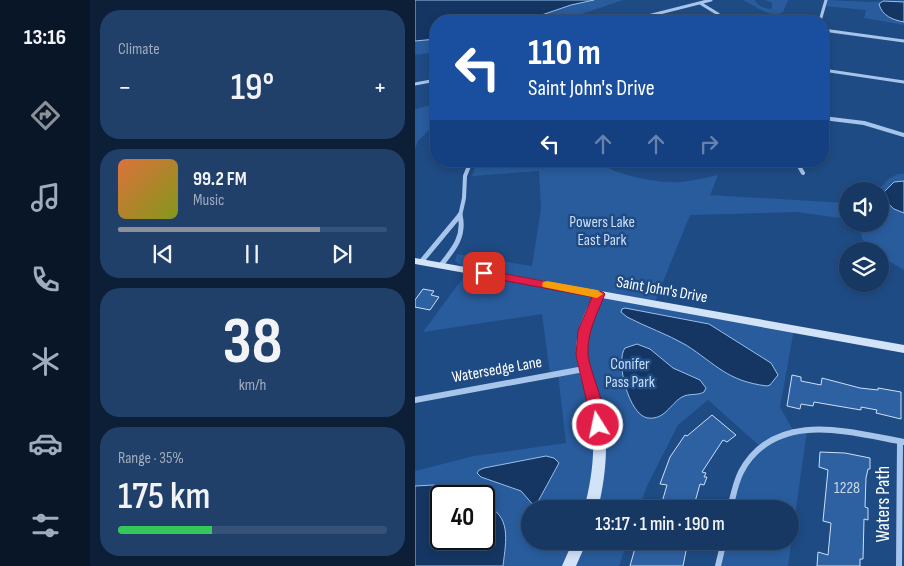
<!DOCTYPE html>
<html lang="en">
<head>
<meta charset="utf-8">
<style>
	body { margin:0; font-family:"Sofia Sans Condensed",sans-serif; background:#203f69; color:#f1f3f6; height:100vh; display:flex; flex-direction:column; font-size:19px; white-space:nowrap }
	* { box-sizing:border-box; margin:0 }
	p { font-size:16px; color:#9eacbe }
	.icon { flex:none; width:28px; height:28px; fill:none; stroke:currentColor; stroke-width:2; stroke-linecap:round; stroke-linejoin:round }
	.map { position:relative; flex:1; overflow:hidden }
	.sheet { display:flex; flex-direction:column; gap:10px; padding:10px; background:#0d1f36; width:325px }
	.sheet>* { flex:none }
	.top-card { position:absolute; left:15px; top:15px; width:399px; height:152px; border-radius:20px; box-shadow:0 2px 8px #0003,0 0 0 1px #365278; background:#1a4fa0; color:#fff; overflow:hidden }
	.tools { position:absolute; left:424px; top:182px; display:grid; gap:10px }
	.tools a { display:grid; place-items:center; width:50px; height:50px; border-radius:50%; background:#173863; box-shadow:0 2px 8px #0003,0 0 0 1px #365278; font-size:25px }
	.speed { position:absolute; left:15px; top:485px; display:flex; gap:10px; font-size:25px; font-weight:700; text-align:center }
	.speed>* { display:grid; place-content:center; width:65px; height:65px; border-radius:50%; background:#173863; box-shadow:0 2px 8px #0003,0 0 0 1px #365278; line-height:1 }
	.speed .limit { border:2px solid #111; border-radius:8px; background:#fff; color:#111 }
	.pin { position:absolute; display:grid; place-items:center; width:42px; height:42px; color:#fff; margin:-21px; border-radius:10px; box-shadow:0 2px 8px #0006 }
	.me { position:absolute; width:55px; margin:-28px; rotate:350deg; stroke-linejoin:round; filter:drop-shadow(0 0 4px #0008) }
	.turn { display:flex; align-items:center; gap:18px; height:105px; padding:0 15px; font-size:22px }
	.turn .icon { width:65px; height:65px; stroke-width:2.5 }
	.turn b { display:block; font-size:35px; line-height:42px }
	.lanes { display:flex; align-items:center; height:48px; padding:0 15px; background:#0003; justify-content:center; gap:25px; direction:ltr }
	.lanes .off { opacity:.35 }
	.big { font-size:38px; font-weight:600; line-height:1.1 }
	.sheet .card { flex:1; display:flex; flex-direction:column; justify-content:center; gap:8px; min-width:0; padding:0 18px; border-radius:20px; background:#203f69 }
	.sheet .dial { align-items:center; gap:0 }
	.dial b { font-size:65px; line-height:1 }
	.song { display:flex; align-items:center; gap:15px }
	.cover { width:60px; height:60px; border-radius:8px; background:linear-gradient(135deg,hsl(20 70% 55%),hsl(70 70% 35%)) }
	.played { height:5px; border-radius:2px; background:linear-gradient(90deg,#8c9099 75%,#365278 75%) }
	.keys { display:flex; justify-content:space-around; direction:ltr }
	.heat { display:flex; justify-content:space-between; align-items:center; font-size:28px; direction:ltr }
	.charge { height:8px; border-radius:4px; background:linear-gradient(90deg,#34c759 35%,#365278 0) }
	.trip { position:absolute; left:106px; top:500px; width:278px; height:50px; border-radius:25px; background:#173863; box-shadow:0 2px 8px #0003,0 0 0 1px #365278; font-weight:600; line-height:50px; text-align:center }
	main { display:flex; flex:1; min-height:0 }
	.dock { display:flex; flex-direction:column; width:90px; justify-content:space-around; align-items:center; background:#091628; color:#9eacbe }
	.dock .icon { width:35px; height:35px }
	.dock .selected { color:#8c9099 }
	.dock b { font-size:22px; color:#f1f3f6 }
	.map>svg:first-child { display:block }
	.green { fill:#295c9d; fill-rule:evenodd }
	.water { fill:#153663; stroke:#9abfeb }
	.building { fill:#2e61a2; stroke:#cbdff7 }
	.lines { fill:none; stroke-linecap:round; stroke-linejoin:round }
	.street-far3 { stroke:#a7c4ea; stroke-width:3 }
	.street-far2 { stroke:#a7c4ea; stroke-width:4 }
	.street-far1 { stroke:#a7c4ea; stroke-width:5 }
	.street { stroke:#a7c4ea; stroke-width:6 }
	.secondary { fill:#d2e2f7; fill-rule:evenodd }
	.route { fill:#e11d48; stroke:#92132f }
	.slow { fill:#f59e0b }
	.labels { text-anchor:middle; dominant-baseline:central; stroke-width:5; stroke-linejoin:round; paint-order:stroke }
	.park-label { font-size:16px; fill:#cbdff7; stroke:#1f4b84 }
	.street-label { font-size:16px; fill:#fff; stroke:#1f4b84 }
	.near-number-label { font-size:16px; fill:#cbd8e8 }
	.near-street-label { font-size:19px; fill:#fff; stroke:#1f4b84 }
</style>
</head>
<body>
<main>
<nav class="dock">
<b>13:16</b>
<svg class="icon selected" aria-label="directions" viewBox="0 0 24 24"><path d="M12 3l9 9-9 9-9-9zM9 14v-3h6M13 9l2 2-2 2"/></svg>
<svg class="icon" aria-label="music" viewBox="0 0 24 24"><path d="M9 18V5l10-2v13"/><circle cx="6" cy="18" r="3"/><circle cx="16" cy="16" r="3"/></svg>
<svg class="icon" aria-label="phone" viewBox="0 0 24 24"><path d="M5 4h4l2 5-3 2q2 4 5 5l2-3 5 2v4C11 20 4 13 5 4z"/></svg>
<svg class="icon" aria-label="climate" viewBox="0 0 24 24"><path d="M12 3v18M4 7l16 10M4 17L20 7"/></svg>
<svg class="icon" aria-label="car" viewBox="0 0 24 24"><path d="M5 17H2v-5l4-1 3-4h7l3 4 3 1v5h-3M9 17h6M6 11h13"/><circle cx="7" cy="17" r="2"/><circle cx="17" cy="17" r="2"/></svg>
<svg class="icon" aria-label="filters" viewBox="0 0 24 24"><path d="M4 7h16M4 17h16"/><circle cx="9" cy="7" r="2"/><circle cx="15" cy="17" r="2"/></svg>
</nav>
<section class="sheet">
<div class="card"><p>Climate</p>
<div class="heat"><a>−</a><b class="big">19°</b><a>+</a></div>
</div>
<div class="card">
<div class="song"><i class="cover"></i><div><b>99.2 FM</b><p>Music</p></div></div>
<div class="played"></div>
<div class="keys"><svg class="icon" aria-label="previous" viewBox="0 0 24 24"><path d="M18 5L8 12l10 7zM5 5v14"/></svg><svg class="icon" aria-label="pause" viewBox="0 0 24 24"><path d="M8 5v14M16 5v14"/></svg><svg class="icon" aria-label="next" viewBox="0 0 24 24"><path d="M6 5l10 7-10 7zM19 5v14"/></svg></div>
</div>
<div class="card dial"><b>38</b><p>km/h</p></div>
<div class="card"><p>Range · 35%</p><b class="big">175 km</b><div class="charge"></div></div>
</section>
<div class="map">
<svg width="489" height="566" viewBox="0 0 489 566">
	<rect width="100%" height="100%" fill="#1f4b84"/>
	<!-- green -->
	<path class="green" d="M0,0H208L146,21H21V52L0,55Z
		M328,0H340C341,5 350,9 357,9V3L350,0H373L368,12C356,19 339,5 328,0Z
		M411,0L455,2L489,0V25L449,18L451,10L409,6Z
		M21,104V123L3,141L0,149V109Z
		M62,161H184C196,175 247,184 265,182C277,181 290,178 303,175L295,195L432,203V219L382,212L275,215L239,304L379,329L365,407L379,432L392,430L373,566H303L309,541H375V509H315L321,483L347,448L293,400L263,425L232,486L224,509H115V541H213L204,566H0V471L59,456L151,443L143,374H135L127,314L8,332L53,271L40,261L42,254L117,266L126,209L124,171L57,176ZM26,496H69V539H26Z
		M483,174H489V270L465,256V251H460L447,239L445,224H465V191H462L475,178Z"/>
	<!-- water -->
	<path class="water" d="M0,0H179L156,5L109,21H21V39L0,41Z
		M468,1L489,2V22C478,20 467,16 464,4Z
		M489,181V213L479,209L469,200V192L479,182Z
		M210,308L294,324L356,363L363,375L355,385L352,386C312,381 302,365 271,345C252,334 231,327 212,317L206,312L207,309Z
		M222,344L235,349L258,368L285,380L291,388L289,392C282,396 274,393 267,397C255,404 250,420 233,418C214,416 200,361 210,348Z
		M131,456L139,458L144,463L120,507L106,491L66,477L62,473L64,470L69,468Z
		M19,485L53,496H26V539H69V504C97,516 91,540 88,566H0V486Z"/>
	<!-- building -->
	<path class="building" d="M8,289L19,291L16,295L24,297L15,310L0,307V300Z
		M377,375L386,377V381L406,385L407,378L445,388L463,390V388L486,392V419L461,413L462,410L446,407V410L399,402L398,406L386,404L385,409L372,406Z
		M297,415L321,435L312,442L308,440L287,472L291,473L289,477H292L289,485L285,484L278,509H245L252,485L245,484L255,457L270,435L272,436Z
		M405,452L430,453L455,458V469H453L451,478L450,507L453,508V520L449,519L448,559H445V566H402L403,552L413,555L416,523L408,521L413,470L404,467Z
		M222,541H273L268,566H215Z"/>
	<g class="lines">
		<!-- street-far3 -->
		<path class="street-far3" d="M285,3L303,14L310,21
			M213,21L296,0
			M405,21L411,0
			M408,30L489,41
			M408,70L489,82
			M0,84L21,80"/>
		<!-- street-far2 -->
		<path class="street-far2" d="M408,118L449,123L489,135
			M381,161L388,173
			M44,216L45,214
			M45,216L49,198L50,176L56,161"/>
		<!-- street-far1 -->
		<path class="street-far1" d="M6,262L45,215
			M26,265C39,249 50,236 45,215
			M164,370L169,369"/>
		<!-- street -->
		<path class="street" d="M0,400L169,369
			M315,509C318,497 320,484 326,472C360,409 434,432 489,442
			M303,566L309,541
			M484,566L485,442"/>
		<!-- secondary -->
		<path class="secondary" d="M0,258L489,345V353L187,298C181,312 174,326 172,342C170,368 184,392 188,417C194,448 190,479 183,509H169C177,479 181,448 176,418C173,392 158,366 162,339C164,324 171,310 178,296L0,264Z
			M158,541H172L161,566H147Z"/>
	</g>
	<!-- route -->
	<path class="route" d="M69,270L188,292L190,294C182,314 172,332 173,354C174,371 196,415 188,429L183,431L178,429L161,355L163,331L177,297L65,276L63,273L65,271Z"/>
	<!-- slow -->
	<path class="slow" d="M132,281L182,290L188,294L182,298L128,287L127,285L128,282Z"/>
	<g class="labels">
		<!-- park labels -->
		<g class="park-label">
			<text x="187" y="222">Powers Lake<tspan x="187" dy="18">East Park</tspan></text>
			<text x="215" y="364">Conifer<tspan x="215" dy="18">Pass Park</tspan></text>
		</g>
		<!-- street labels -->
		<g class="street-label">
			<text transform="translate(247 290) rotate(10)">Saint John's Drive</text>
			<text transform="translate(82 370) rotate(-10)">Watersedge Lane</text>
		</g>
		<!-- near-number labels -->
		<g class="near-number-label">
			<text x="432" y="488">1228</text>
		</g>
		<!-- near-street labels -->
		<g class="near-street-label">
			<text transform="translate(468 504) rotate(-90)">Waters Path</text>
		</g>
	</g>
</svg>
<div class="tools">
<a><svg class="icon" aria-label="sound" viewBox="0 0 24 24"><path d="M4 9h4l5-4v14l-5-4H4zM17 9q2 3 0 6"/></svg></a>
<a><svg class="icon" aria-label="layers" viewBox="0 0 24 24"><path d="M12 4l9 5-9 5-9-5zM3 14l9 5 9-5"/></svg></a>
</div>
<div class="speed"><div class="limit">40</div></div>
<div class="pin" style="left:69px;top:273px;background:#d93025"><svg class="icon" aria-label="arrive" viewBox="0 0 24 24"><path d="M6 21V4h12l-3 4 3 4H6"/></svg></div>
<svg class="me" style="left:183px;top:425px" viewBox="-20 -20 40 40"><circle r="17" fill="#e11d48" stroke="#fff" stroke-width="3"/><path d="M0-11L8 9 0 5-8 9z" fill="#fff"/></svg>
<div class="trip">13:17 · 1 min · 190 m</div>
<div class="top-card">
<div class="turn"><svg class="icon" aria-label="left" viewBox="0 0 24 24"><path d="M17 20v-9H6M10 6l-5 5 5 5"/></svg><div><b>110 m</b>Saint John's Drive</div></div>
<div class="lanes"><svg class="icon" aria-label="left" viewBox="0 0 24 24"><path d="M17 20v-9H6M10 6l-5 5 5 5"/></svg><svg class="icon off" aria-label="ahead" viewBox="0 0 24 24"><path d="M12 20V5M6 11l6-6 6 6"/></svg><svg class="icon off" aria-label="ahead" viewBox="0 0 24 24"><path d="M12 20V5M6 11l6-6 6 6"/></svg><svg class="icon off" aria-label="right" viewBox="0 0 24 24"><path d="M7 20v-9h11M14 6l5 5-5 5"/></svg></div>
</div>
</div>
</main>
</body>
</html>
